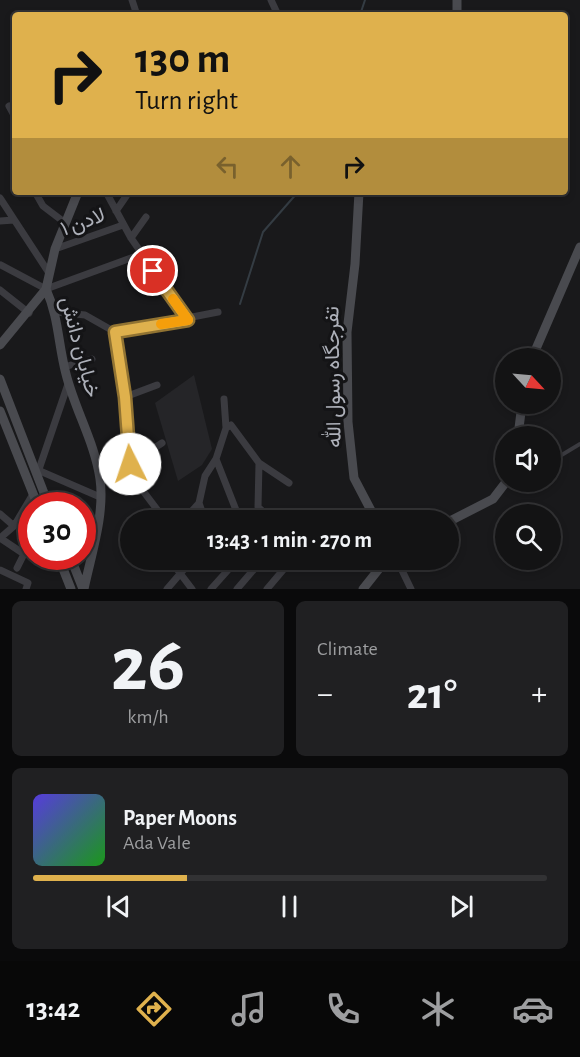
<!DOCTYPE html>
<html lang="en">
<head>
<meta charset="utf-8">
<style>
	body { margin:0; font-family:"Alegreya Sans",Vazirmatn,sans-serif; background:#202022; color:#f1f3f6; height:100vh; display:flex; flex-direction:column; font-size:22px; white-space:nowrap }
	* { box-sizing:border-box; margin:0 }
	p { font-size:20px; color:#9d9ea0 }
	.icon { flex:none; width:33px; height:33px; fill:none; stroke:currentColor; stroke-width:2; stroke-linecap:round; stroke-linejoin:round }
	.map { position:relative; height:589px; overflow:hidden }
	.drawer { display:flex; flex-direction:column; gap:12px; padding:12px; background:#0a0a0b; flex:1 }
	.drawer>* { flex:none }
	.guide { position:absolute; left:12px; top:12px; width:556px; height:183px; border-radius:6px; box-shadow:0 3px 9px #0003,0 0 0 2px #323234; background:#dfb14d; color:#111; overflow:hidden }
	.needle { width:39px; rotate:116deg }
	.fabs { position:absolute; left:495px; top:348px; display:grid; gap:12px }
	.fabs a { display:grid; place-items:center; width:66px; height:66px; border-radius:50%; background:#131314; box-shadow:0 3px 9px #0003,0 0 0 2px #323234; font-size:30px }
	.speed { position:absolute; left:18px; top:492px; display:flex; gap:12px; font-size:30px; font-weight:700; text-align:center }
	.speed>* { display:grid; place-content:center; width:78px; height:78px; border-radius:50%; background:#131314; box-shadow:0 3px 9px #0003,0 0 0 2px #323234; line-height:1 }
	.speed .limit { border:9px solid #d22; background:#fff; color:#111 }
	.pin { position:absolute; display:grid; place-items:center; width:51px; height:51px; color:#fff; margin:-26px; border:3px solid #fff; border-radius:50%; box-shadow:0 2px 6px #0007 }
	.me { position:absolute; width:66px; margin:-33px; rotate:356deg; stroke-linejoin:round; filter:drop-shadow(0 0 4px #0008) }
	.turn { display:flex; align-items:center; gap:21px; height:126px; padding:0 24px; font-size:27px }
	.turn .icon { width:78px; height:78px; stroke-width:2.5 }
	.turn b { display:block; font-size:42px; line-height:51px }
	.lanes { display:flex; align-items:center; height:57px; padding:0 24px; background:#0003; justify-content:center; gap:30px; direction:ltr }
	.lanes .off { opacity:.35 }
	.big { font-size:45px; font-weight:700; line-height:1.1 }
	.drawer .widget { flex:1; display:flex; flex-direction:column; justify-content:center; gap:9px; min-width:0; padding:0 21px; border-radius:9px; background:#202022 }
	.drawer .dial { align-items:center; gap:0 }
	.dial b { font-size:78px; line-height:1 }
	.song { display:flex; align-items:center; gap:18px }
	.cover { width:72px; height:72px; border-radius:9px; background:linear-gradient(135deg,hsl(250 70% 55%),hsl(120 70% 35%)) }
	.played { height:6px; border-radius:3px; background:linear-gradient(90deg,#dfb14d 30%,#323234 30%) }
	.keys { display:flex; justify-content:space-around; direction:ltr }
	.heat { display:flex; justify-content:space-between; align-items:center; font-size:33px; direction:ltr }
	.drawer .tiles { flex:1; display:grid; gap:12px; grid-template-columns:1fr 1fr }
	.widget:last-child { grid-column:span 2 }
	.trip { position:absolute; left:120px; top:510px; width:339px; height:60px; border-radius:30px; background:#131314; box-shadow:0 3px 9px #0003,0 0 0 2px #323234; font-weight:700; line-height:60px; text-align:center }
	.tabs { display:flex; height:96px; justify-content:space-around; align-items:center; background:#080808; color:#9d9ea0 }
	.tabs .icon { width:42px; height:42px }
	.tabs .on { color:#dfb14d }
	.tabs b { font-size:27px; color:#f1f3f6 }
	.map>svg:first-child { display:block }
	.built { fill:#252528 }
	.lines { fill:none; stroke-linecap:round; stroke-linejoin:round }
	.stream { stroke:#343c43; stroke-width:2 }
	.building { fill:#48494d; stroke:#333337; stroke-width:1.5 }
	.lane { stroke:#3b3b40; stroke-width:4 }
	.street { stroke:#3b3b40; stroke-width:7 }
	.secondary { stroke:#494a4f; stroke-width:9 }
	.route-casing { stroke:#917332; stroke-width:15 }
	.route { stroke:#dfb14d; stroke-width:10 }
	.slow { stroke:#f59e0b; stroke-width:10 }
	.labels { text-anchor:middle; dominant-baseline:central; stroke-width:6; stroke-linejoin:round; paint-order:stroke }
	.street-label { font-size:21px; fill:#adb0b9; stroke:#141416 }
</style>
</head>
<body>
<div class="map">
<svg width="580" height="589" viewBox="0 0 580 589">
	<rect width="100%" height="100%" fill="#19191b"/>
	<!-- built -->
	<path class="built" d="M194,375L212,449L202,465L178,481L155,403Z"/>
	<g class="lines">
		<!-- stream -->
		<path class="stream" d="M360,15L365,0
			M240,304L263,232L298,192"/>
	</g>
	<!-- building -->
	<path class="building" d="M32,508V537L18,530Z"/>
	<g class="lines">
		<!-- lane -->
		<path class="lane" d="M550,462L580,444"/>
		<!-- street -->
		<path class="street" d="M132,0L137,15
			M271,0L278,15
			M9,106L15,117
			M35,192L43,206L64,222
			M106,192L131,238L188,320
			M0,198L49,273
			M116,211L129,192
			M0,221L14,220
			M131,238L146,217
			M55,249L123,225
			M1,265L46,289L142,254
			M0,290L29,313
			M56,312L85,315L115,332L218,312
			M115,332L134,479L165,520
			M64,367L92,359
			M125,397L157,385
			M224,399L226,428
			M216,459L236,510
			M259,463L258,507L272,520
			M130,464L162,443
			M40,471L100,497
			M37,475L68,384
			M199,503L205,520
			M0,514L14,526
			M184,520L199,503L205,476L216,459L226,428L231,425L259,463L289,483
			M130,533V534
			M0,538L14,526L33,494
			M0,538L24,554L17,568
			M137,560L138,563L144,560
			M170,560L192,589
			M397,560L411,589
			M0,570L28,583L26,589
			M167,589L192,560
			M211,589L237,560
			M237,589L262,560
			M267,589L289,563"/>
		<!-- secondary -->
		<path class="secondary" d="M457,15V0
			M359,192L355,264L347,332L348,422L354,478L376,520
			M46,289C59,318 58,344 66,374C75,410 95,443 100,479C105,514 91,555 84,589
			M0,345L46,289L55,249L78,192
			M532,358L580,247
			M0,379L49,506
			M0,411L38,506
			M518,436L522,404
			M448,522L493,499L506,482
			M58,556L71,589
			M70,556L83,589
			M363,589L386,560"/>
	</g>
	<g class="lines">
		<defs>
			<path id="route" d="M130,464L125,397L115,332L188,320L153,271"/>
		</defs>
		<!-- route casing -->
		<use href="#route" class="route-casing"/>
		<!-- route -->
		<use href="#route" class="route"/>
		<!-- slow -->
		<path class="slow" d="M161,324L188,320L173,299"/>
	</g>
	<g class="labels">
		<!-- street labels -->
		<g class="street-label">
			<text transform="translate(83 222) rotate(-20)">لادن ۱</text>
			<text transform="translate(80 347) rotate(75)">خیابان دانش</text>
			<text transform="translate(333 377) rotate(-91)">تفرجگاه رسول الله</text>
		</g>
	</g>
</svg>
<div class="fabs">
<a><svg class="needle" viewBox="-14 -14 28 28"><path d="M0-13l5 13h-10z" fill="#e53935"/><path d="M0 13l5-13h-10z" fill="#9d9ea0"/></svg></a>
<a><svg class="icon" aria-label="sound" viewBox="0 0 24 24"><path d="M4 9h4l5-4v14l-5-4H4zM17 9q2 3 0 6"/></svg></a>
<a><svg class="icon" aria-label="search" viewBox="0 0 24 24"><circle cx="10" cy="10" r="6"/><path d="M15 15l6 6"/></svg></a>
</div>
<div class="speed"><div class="limit">30</div></div>
<div class="pin" style="left:153px;top:271px;background:#d93025"><svg class="icon" aria-label="arrive" viewBox="0 0 24 24"><path d="M6 21V4h12l-3 4 3 4H6"/></svg></div>
<svg class="me" style="left:130px;top:464px" viewBox="-20 -20 40 40"><circle r="19" fill="#fff"/><path d="M0-13L10 11 0 6-10 11z" fill="#dfb14d"/></svg>
<div class="trip">13:43 · 1 min · 270 m</div>
<div class="guide">
<div class="turn"><svg class="icon" aria-label="right" viewBox="0 0 24 24"><path d="M7 20v-9h11M14 6l5 5-5 5"/></svg><div><b>130 m</b>Turn right</div></div>
<div class="lanes"><svg class="icon off" aria-label="left" viewBox="0 0 24 24"><path d="M17 20v-9H6M10 6l-5 5 5 5"/></svg><svg class="icon off" aria-label="ahead" viewBox="0 0 24 24"><path d="M12 20V5M6 11l6-6 6 6"/></svg><svg class="icon" aria-label="right" viewBox="0 0 24 24"><path d="M7 20v-9h11M14 6l5 5-5 5"/></svg></div>
</div>
</div>
<section class="drawer">
<div class="tiles">
<div class="widget dial"><b>26</b><p>km/h</p></div>
<div class="widget"><p>Climate</p>
<div class="heat"><a>−</a><b class="big">21°</b><a>+</a></div>
</div>
<div class="widget">
<div class="song"><i class="cover"></i><div><b>Paper Moons</b><p>Ada Vale</p></div></div>
<div class="played"></div>
<div class="keys"><svg class="icon" aria-label="previous" viewBox="0 0 24 24"><path d="M18 5L8 12l10 7zM5 5v14"/></svg><svg class="icon" aria-label="pause" viewBox="0 0 24 24"><path d="M8 5v14M16 5v14"/></svg><svg class="icon" aria-label="next" viewBox="0 0 24 24"><path d="M6 5l10 7-10 7zM19 5v14"/></svg></div>
</div>
</div>
</section>
<nav class="tabs">
<b>13:42</b>
<svg class="icon on" aria-label="directions" viewBox="0 0 24 24"><path d="M12 3l9 9-9 9-9-9zM9 14v-3h6M13 9l2 2-2 2"/></svg>
<svg class="icon" aria-label="music" viewBox="0 0 24 24"><path d="M9 18V5l10-2v13"/><circle cx="6" cy="18" r="3"/><circle cx="16" cy="16" r="3"/></svg>
<svg class="icon" aria-label="phone" viewBox="0 0 24 24"><path d="M5 4h4l2 5-3 2q2 4 5 5l2-3 5 2v4C11 20 4 13 5 4z"/></svg>
<svg class="icon" aria-label="climate" viewBox="0 0 24 24"><path d="M12 3v18M4 7l16 10M4 17L20 7"/></svg>
<svg class="icon" aria-label="car" viewBox="0 0 24 24"><path d="M5 17H2v-5l4-1 3-4h7l3 4 3 1v5h-3M9 17h6M6 11h13"/><circle cx="7" cy="17" r="2"/><circle cx="17" cy="17" r="2"/></svg>
</nav>
</body>
</html>
